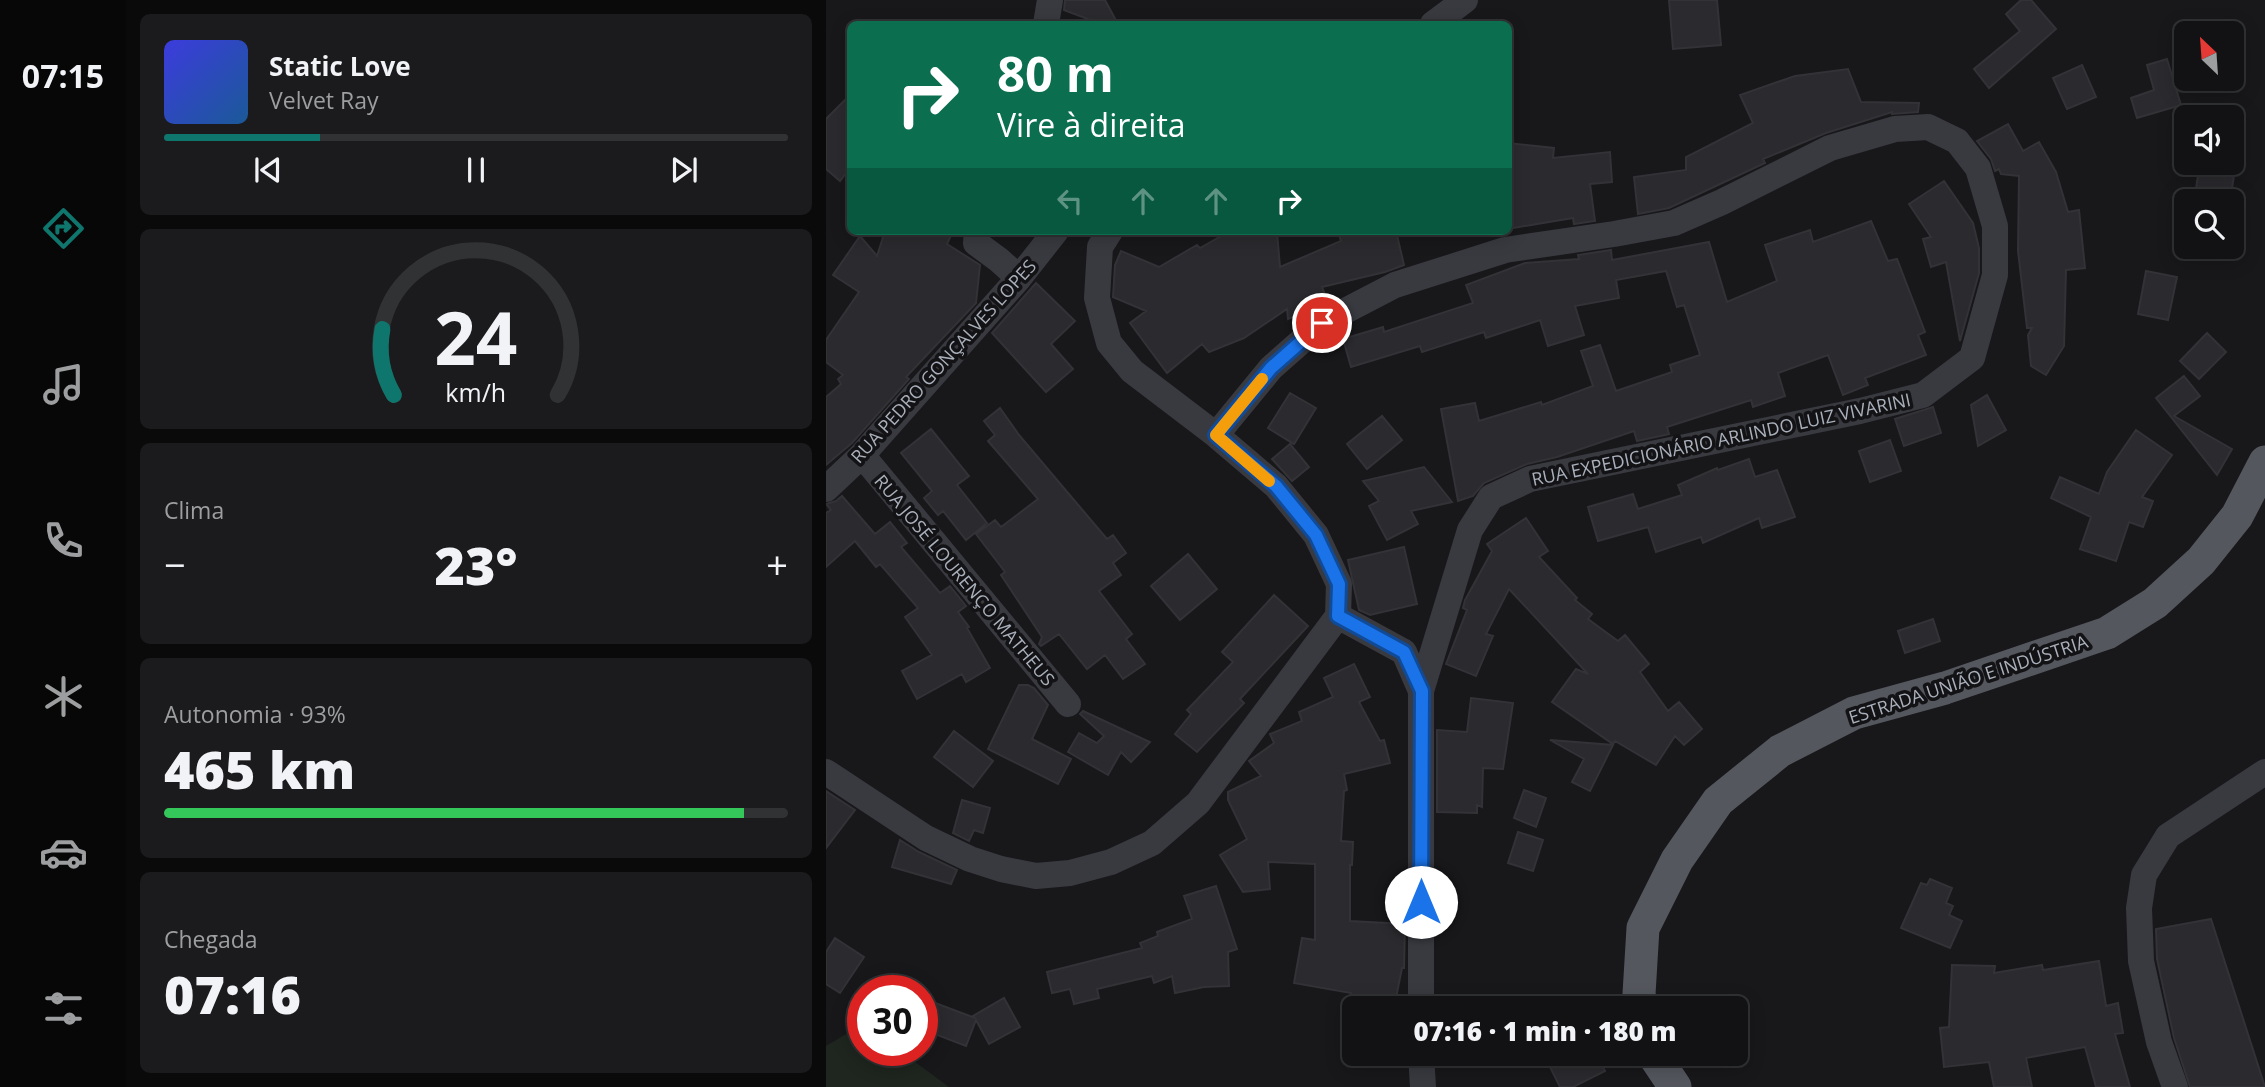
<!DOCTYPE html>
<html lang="pt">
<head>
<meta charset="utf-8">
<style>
	body { margin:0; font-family:"Open Sans",sans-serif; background:#1b1b1d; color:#f1f3f6; height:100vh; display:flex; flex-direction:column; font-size:26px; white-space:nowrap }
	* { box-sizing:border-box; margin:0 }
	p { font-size:23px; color:#9c9ea0 }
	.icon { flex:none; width:38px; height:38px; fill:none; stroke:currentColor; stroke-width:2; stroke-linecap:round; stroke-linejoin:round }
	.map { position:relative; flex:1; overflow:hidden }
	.drawer { display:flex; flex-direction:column; gap:14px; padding:14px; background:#0a0a0b; width:700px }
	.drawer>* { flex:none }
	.guide { position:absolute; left:21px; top:21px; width:665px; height:214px; border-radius:10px; box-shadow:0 4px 18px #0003,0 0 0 2px #313234; background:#0b6e4f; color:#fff; overflow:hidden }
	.needle { width:46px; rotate:335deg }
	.fabs { position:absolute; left:1348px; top:21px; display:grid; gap:14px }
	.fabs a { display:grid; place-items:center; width:70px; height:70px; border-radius:10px; background:#121214; box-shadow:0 4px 18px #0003,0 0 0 2px #313234; font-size:35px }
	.speed { position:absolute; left:21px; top:975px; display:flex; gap:14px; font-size:35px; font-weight:700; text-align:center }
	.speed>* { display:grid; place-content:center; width:91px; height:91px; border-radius:50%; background:#121214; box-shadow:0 4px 18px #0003,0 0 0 2px #313234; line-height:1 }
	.speed .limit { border:10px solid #d22; background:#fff; color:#111 }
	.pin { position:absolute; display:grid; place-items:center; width:60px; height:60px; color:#fff; margin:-30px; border:4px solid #fff; border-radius:50%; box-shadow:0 2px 7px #0007 }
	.me { position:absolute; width:77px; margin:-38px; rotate:0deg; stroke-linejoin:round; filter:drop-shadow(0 0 5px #0008) }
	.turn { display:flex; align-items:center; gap:24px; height:147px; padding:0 35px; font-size:32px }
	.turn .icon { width:91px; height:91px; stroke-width:2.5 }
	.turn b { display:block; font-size:49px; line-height:60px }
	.lanes { display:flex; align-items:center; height:66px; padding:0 35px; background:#0003; justify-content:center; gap:35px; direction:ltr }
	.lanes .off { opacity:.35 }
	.big { font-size:52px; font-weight:800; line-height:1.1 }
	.drawer .tile { flex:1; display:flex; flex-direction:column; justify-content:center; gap:10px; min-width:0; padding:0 24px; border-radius:10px; background:#1b1b1d }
	.drawer .dial { align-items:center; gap:0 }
	.dial svg { height:182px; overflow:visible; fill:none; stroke:#313234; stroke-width:7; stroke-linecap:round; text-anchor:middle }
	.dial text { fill:#f1f3f6; stroke:none }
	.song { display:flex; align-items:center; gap:21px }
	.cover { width:84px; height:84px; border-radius:10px; background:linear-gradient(135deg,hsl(240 70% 55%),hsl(210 70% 35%)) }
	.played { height:7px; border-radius:4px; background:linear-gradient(90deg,#0f766e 25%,#313234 25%) }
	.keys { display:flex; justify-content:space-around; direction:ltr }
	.heat { display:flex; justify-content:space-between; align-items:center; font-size:38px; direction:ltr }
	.charge { height:10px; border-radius:5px; background:linear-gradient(90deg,#34c759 93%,#313234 0) }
	.trip { position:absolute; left:516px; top:996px; width:406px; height:70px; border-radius:10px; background:#121214; box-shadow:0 4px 18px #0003,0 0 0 2px #313234; font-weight:800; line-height:70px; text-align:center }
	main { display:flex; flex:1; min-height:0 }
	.tab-bar { display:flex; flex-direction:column; width:126px; justify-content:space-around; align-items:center; background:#070708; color:#9c9ea0 }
	.tab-bar .icon { width:49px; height:49px }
	.tab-bar .on { color:#0f766e }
	.tab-bar b { font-size:32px; color:#f1f3f6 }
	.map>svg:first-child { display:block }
	.green { fill:#1e261f }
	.building { fill:#2b2b2f; stroke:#323237; stroke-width:2 }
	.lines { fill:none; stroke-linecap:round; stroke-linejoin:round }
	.minor { stroke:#393a40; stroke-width:26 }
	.major { stroke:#55575f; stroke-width:33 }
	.route-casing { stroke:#114b97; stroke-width:18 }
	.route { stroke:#1a73e8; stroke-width:12 }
	.slow { stroke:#f59e0b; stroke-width:12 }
	.labels { text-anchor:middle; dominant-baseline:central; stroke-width:7; stroke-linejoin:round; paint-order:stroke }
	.street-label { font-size:18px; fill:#aab0bb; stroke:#131316 }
</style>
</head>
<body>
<main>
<nav class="tab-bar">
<b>07:15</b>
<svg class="icon on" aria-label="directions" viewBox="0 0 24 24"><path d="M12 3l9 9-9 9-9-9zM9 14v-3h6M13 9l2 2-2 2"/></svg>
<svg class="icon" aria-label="music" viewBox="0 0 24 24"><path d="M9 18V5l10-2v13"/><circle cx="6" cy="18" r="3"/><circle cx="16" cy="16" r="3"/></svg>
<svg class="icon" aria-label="phone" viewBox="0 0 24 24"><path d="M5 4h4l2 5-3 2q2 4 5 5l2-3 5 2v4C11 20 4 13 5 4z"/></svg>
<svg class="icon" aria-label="climate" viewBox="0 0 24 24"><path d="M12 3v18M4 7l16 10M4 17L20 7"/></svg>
<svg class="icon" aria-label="car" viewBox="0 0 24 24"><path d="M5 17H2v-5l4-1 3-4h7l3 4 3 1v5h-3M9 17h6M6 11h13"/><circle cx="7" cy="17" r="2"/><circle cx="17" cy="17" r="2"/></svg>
<svg class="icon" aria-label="filters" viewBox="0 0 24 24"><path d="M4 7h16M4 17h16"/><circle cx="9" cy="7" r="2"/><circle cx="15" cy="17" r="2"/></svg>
</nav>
<section class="drawer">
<div class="tile">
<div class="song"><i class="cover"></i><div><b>Static Love</b><p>Velvet Ray</p></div></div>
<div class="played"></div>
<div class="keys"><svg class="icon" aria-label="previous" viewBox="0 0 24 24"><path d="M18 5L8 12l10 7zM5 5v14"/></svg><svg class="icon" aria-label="pause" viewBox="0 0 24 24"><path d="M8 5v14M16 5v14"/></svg><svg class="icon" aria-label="next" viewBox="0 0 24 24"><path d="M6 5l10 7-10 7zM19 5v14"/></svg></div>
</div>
<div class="tile dial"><svg viewBox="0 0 100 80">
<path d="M14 69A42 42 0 1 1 86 69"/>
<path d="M14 69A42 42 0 0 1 9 40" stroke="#0f766e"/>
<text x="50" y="56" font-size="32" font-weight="700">24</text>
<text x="50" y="72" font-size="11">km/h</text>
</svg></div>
<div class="tile"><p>Clima</p>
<div class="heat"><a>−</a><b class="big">23°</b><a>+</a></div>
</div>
<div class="tile"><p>Autonomia · 93%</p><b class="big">465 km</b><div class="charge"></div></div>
<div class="tile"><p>Chegada</p><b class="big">07:16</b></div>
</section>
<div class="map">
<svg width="1439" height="1087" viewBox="0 0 1439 1087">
	<rect width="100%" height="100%" fill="#18181b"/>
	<!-- green -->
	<path class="green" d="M37,1024V1050H73L123,1087H0V1046Z"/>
	<!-- building -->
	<path class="building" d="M239,0H279L292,24H275L238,10Z
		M843,0H891L895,45L847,49Z
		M1195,0H1205L1230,29L1163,88L1148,69L1194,31L1180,14Z
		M1341,59L1355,105L1311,118L1305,98L1328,90L1321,65Z
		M1256,65L1270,97L1241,109L1227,78Z
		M1022,69L1035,102L1093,103L1092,112L1066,114V112L1000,133L937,159L939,163L843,208L812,214L808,177L860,170V157L927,123L914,95L969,76Z
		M24,95V168L14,181L0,169V119Z
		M1182,124L1197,151L1213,142L1230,172L1242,212L1253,210L1259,268L1240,270L1238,346L1220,375L1205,366L1202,335L1206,328H1201L1192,251L1193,176L1175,174L1173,169L1169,171L1165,159L1151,141Z
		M682,143L728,148L727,158L784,152L786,182L764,184L769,221L748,224L747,218L687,228L682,198Z
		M1374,163H1410L1404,201H1368Z
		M1118,181L1147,223L1153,248V273L1134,341L1120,262L1105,267L1097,239L1105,237L1083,204Z
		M1045,221L1062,261L1071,259L1099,332L1092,335L1100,355L1039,378L1042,385L1017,395L1002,355L952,373L959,396L927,407L925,400L841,427L843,434L839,435L811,441L808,431L731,457L701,464L658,483L647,496L632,501L615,409L649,403L653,421L715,402L716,405L767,386L755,351L774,345L790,391L846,372L844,365L874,355L858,305L851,307L840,271L790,280L793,298L749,306L758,335L722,346L714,320L660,338L658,332L596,352L594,346L525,367L517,339L557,327L558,332L647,303L640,285L699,263L753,259L752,255L785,250L786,260L883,242L901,302L951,281L939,245L984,230L987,242Z
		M59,231H127L121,244L154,265L150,303L80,377L83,379L26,443L0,465V397L15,384L12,379L17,375L0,362V340L33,292L7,275L34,236L51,256Z
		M404,231L407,235L451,232L454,267L515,241L512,231H570L578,265L559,272L496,287L502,302L462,319L461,309L418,338L383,352L376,344L341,373L304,323L320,311L287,297L289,265L295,251L333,267L371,245L374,248Z
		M1320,271L1351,277L1342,320L1312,314Z
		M210,283L249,321L225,344L247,369L220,392L166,333Z
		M1381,333L1400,352L1373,379L1354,361Z
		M1358,376L1374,396L1348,416L1406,449L1391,475L1330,398Z
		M464,393L490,408L468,444L442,428Z
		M1161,395L1180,430L1152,446L1145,405Z
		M1107,407L1115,433L1078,446L1069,419Z
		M174,408L193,435L281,539L287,535L300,553L287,563L295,575L273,591L306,634L300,639L319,664L297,679L279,655L261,669L233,634L215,646L213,644L216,637L175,575L179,572L150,534L169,520L175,527L212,499L162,441L169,435L158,421Z
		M556,416L576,440L541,469L521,444Z
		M105,429L143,476L131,485L161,523L140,540L117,511L112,515L98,498L106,491L75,453Z
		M1310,430L1346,455L1316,497L1327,501L1317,527L1303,522L1290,561L1254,549L1265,517L1225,498L1234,477L1273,494L1281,472Z
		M1064,440L1075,471L1044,482L1033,451Z
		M464,444L483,467L466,481L446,459Z
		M923,459L929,477L951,470L969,517L936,528L933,518L877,543L875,537L830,552L822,527L772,541L762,507L807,494L812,509L856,495L852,485L891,468L892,470Z
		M598,467L626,502L585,511L592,524L561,540L543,506L553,501L537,481Z
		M16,496L49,534L64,522L81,543L75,547L114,593L124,586L140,606L132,612L143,627L141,628L164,668L140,682L136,674L91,699L76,671L106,655L79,617L92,608L54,564L50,567L29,541L0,567V513L5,510L0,504L10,501Z
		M700,518L722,551L713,557L751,598L749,600L766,614L762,619L792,641L799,635L823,664L814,672L842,711L853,702L876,729L858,745L849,736L830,765L789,741L787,744L726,702L750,669L762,674L683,589L660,634L667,636L650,676L620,664L641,610L637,608L639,600L666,551L661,544Z
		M578,547L591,604L544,615L533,610L522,560Z
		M362,554L391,589L354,620L325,586Z
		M448,595L482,626L414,699L418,703L371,752L349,734L365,714L361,710L407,662L396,652Z
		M1107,619L1114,641L1079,653L1072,631Z
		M528,664L544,697L533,702L554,741L558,740L564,763L518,774L521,790L518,791L515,841L527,842L526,865H524V921L579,924L578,968H576L568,1008H522L525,993L468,983L476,938L489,940V864L442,862L444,889L417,892L394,855L421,839L402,800V792L435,776L423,761L448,743L444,734L476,721L473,712L507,697L498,678Z
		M193,685H202L208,688L222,705L206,739L245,759L232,784L162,749Z
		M645,698L687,703L677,769L657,768L656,807L651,805V813L611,812V730L641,732Z
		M257,711L302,732L324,742L305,762L295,752L282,775L242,752L253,733L271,743L278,736L254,714Z
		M128,731L167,761L147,787L108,757Z
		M724,740L787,745L764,791L746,782L758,759Z
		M698,790L720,798L710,827L688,818Z
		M0,791L29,810L0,848Z
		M136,800L164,808L157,833L148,830L143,841L127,833Z
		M692,832L717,840L707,871L682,863Z
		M74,840L93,852L131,870L125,884L66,867Z
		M1104,879L1126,888L1120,903L1127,906L1123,915L1136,921L1124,948L1075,928L1095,883L1101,885Z
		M390,886L411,949L402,952L403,986L378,987L349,993L346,976L328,983L326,976L271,989L273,998L248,1004L244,989L226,993L221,972L316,948L314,943L332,936L331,932L366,919L358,896Z
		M1385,919L1439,1087H1364L1348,1038L1331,959L1330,929Z
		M9,938L38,957L14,993L0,984V952Z
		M1273,961L1280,1006L1292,1003L1297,1033L1289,1034L1304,1087H1270L1259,1047L1200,1058L1206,1087H1168L1163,1062L1118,1067L1114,1028L1123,1027L1126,965L1169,966L1168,973L1216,965L1217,970Z
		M96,998L149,1018L147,1016L178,998L194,1027L163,1044L150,1020L140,1046L96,1029Z
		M751,1054H771L779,1071L747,1087H734L724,1067Z"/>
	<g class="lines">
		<!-- minor -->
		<path class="minor" d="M220,24L224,0
			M607,24L639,0
			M151,231L150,243L173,260L193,278
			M390,435L445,368L496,323L569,285L679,250L788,234L848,223L896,202L1004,148L1069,129L1102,127L1131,141L1152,168L1169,226V275L1146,358L1097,395L1034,411L704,479L665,497L644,530L595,691
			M36,455L242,704
			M0,489L36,455L193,278L230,231
			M512,616L578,652L595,691V1008
			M0,772L100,838L144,859L175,869L210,876L244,873L285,862L326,843L372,803L512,616L513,584L490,535L450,486L390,435L306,371L283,343L271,298L274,247L284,231
			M595,1054L597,1087
			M1349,1087L1333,1042L1315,961L1313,908L1318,875L1342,836L1439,772"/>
		<!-- major -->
		<path class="major" d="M816,1008L813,994L817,928L851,860L892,801L954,751L1028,713L1119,688L1281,633L1329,603L1375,561L1411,516L1439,462
			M827,1054L849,1087"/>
	</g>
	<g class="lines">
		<defs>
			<path id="route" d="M496,323L445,368L390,435L450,486L490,535L513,584L512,616L578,652L596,691L595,902"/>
		</defs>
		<!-- route casing -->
		<use href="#route" class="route-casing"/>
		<!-- route -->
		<use href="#route" class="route"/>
		<!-- slow -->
		<path class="slow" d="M436,379L390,435L443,481"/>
	</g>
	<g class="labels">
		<!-- street labels -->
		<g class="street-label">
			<text transform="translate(117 361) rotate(-48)">RUA PEDRO GONÇALVES LOPES</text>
			<text transform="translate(895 439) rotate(-12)">RUA EXPEDICIONÁRIO ARLINDO LUIZ VIVARINI</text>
			<text transform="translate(139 580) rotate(50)">RUA JOSÉ LOURENÇO MATHEUS</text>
			<text transform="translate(1142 679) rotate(-18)">ESTRADA UNIÃO E INDÚSTRIA</text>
		</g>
	</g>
</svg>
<div class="fabs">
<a><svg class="needle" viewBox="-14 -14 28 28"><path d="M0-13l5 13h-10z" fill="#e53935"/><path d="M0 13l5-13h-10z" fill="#9c9ea0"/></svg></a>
<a><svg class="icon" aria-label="sound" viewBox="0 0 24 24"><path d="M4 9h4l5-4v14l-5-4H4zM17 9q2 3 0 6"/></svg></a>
<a><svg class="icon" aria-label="search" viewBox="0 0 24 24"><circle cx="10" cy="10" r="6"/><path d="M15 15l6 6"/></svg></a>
</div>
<div class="speed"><div class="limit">30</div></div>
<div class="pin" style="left:496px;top:323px;background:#d93025"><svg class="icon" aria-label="arrive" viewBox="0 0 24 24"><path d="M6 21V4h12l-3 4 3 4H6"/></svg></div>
<svg class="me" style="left:595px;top:902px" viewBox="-20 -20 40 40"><circle r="19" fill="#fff"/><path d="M0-13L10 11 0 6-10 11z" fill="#1a73e8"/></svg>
<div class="trip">07:16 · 1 min · 180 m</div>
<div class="guide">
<div class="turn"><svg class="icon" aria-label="right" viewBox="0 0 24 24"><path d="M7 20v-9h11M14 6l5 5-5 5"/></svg><div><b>80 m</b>Vire à direita</div></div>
<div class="lanes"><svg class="icon off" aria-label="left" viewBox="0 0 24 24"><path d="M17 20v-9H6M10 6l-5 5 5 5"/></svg><svg class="icon off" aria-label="ahead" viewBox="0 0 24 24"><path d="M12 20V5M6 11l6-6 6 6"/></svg><svg class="icon off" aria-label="ahead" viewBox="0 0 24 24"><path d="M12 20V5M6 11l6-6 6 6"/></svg><svg class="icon" aria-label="right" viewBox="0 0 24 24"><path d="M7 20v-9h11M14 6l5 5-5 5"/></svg></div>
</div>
</div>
</main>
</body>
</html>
